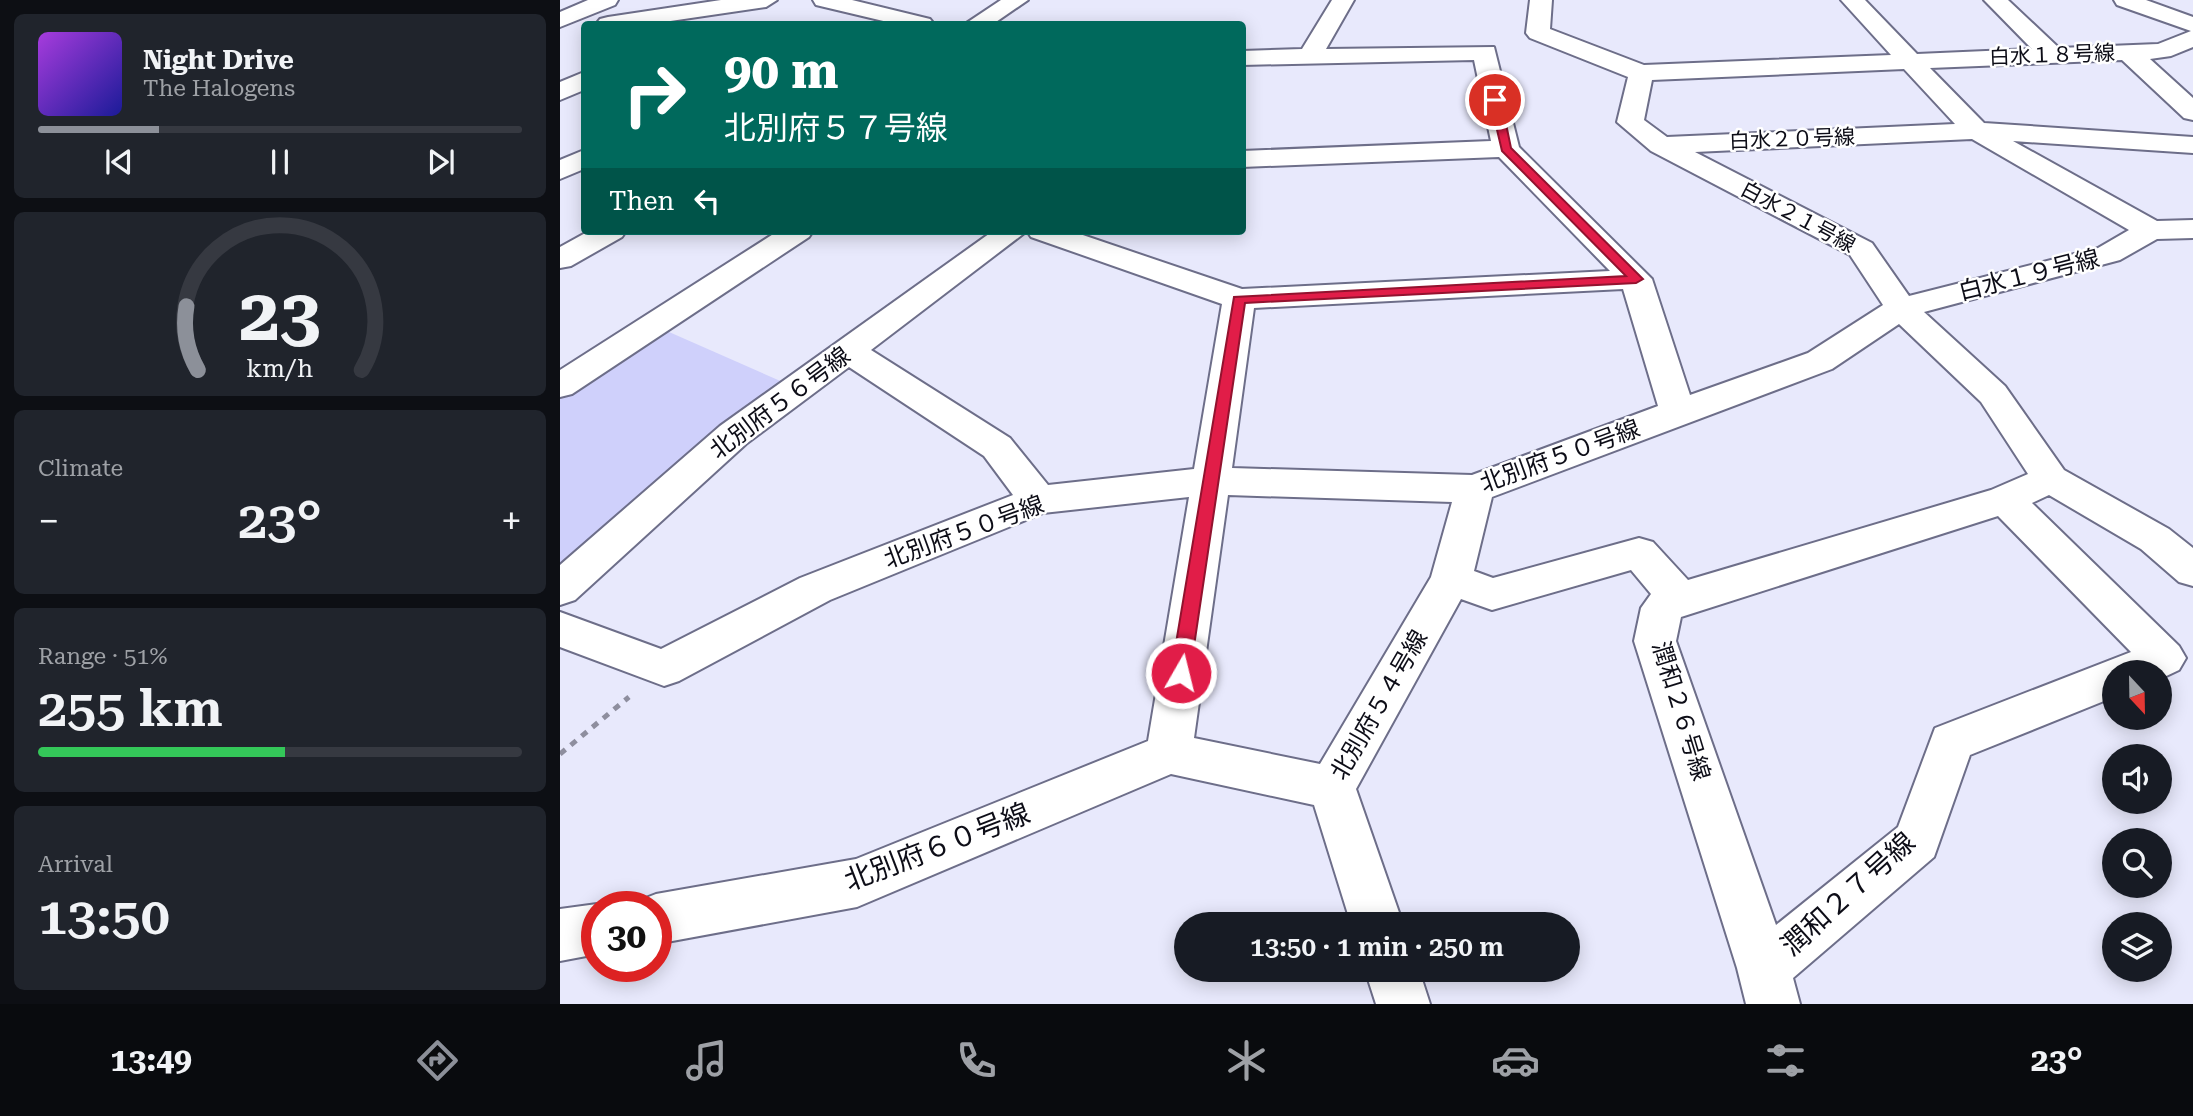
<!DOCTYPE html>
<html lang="en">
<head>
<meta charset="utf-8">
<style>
	body { margin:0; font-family:"Roboto Serif","Noto Sans JP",serif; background:#20242c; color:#f1f3f6; height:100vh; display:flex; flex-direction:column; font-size:26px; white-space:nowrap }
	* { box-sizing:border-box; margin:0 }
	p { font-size:23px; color:#9ea1a6 }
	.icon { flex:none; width:38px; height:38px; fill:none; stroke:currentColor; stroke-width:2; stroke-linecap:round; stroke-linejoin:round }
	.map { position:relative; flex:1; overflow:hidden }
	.details { display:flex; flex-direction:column; gap:14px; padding:14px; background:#0d0f14; width:560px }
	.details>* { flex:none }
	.banner { position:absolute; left:21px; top:21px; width:665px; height:214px; border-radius:7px; box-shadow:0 4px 18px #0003; background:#00695c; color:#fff; overflow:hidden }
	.needle { width:46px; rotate:158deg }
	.tools { position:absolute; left:1542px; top:660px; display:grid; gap:14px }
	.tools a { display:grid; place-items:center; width:70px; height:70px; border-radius:50%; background:#171b24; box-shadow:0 4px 18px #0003; font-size:35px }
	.speed { position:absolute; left:21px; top:891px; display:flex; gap:14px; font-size:35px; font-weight:700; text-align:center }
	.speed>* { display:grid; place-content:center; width:91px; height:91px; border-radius:50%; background:#171b24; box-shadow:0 4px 18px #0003; line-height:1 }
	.speed .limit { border:10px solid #d22; background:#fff; color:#111 }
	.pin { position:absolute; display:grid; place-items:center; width:60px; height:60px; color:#fff; margin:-30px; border:4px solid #fff; border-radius:50%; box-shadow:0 2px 7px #0007 }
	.me { position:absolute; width:77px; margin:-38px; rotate:8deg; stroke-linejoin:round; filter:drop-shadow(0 0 5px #0008) }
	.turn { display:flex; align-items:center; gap:24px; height:147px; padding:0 28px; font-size:32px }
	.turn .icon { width:91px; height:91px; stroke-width:2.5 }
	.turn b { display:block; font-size:49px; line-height:60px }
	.then { display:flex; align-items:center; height:66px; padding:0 28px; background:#0003; gap:14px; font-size:26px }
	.big { font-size:52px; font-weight:600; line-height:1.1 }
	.details .tile { flex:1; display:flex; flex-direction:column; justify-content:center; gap:10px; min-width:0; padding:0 24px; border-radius:10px; background:#20242c }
	.details .dial { align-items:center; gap:0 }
	.dial svg { height:182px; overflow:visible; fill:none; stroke:#363941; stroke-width:7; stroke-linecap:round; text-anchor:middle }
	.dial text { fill:#f1f3f6; stroke:none }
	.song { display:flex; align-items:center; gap:21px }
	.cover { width:84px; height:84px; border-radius:10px; background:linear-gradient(135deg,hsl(280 70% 55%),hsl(240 70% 35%)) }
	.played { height:7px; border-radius:4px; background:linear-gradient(90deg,#8c9099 25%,#363941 25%) }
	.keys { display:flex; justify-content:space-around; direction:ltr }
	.heat { display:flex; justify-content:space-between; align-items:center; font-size:38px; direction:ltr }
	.charge { height:10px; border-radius:5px; background:linear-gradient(90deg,#34c759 51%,#363941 0) }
	.trip { position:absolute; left:614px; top:912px; width:406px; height:70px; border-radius:35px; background:#171b24; box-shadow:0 4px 18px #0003; font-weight:600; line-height:70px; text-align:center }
	.tab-bar { display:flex; height:112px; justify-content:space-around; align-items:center; background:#090b0e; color:#9ea1a6 }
	.tab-bar .icon { width:49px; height:49px }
	.tab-bar .active { color:#8c9099 }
	.tab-bar b { font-size:32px; color:#f1f3f6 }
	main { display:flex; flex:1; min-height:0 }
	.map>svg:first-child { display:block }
	.green { fill:#cfd0fb }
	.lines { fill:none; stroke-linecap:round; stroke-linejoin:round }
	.minor-casing { stroke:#6d6e89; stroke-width:4 }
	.path { stroke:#8e8e9e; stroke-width:5; stroke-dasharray:7 7; stroke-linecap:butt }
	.minor { fill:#fff; fill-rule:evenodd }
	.route { fill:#e11d48; stroke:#92132f; stroke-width:2 }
	.labels { text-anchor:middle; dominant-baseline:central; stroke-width:5; stroke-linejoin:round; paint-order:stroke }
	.far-street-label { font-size:21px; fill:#0d0d17; stroke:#fff }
	.street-label { font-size:24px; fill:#0d0d17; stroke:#fff }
	.near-street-label { font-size:28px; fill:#0d0d17; stroke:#fff }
</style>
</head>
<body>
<main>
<section class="details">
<div class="tile">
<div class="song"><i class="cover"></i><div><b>Night Drive</b><p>The Halogens</p></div></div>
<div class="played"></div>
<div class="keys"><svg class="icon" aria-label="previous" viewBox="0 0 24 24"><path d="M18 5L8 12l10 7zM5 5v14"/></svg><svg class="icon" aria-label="pause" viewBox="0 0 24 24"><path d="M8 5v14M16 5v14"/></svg><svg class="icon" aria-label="next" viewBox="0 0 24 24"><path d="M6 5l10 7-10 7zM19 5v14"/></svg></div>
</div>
<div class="tile dial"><svg viewBox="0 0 100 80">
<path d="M14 69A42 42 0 1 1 86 69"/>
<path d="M14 69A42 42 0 0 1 9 41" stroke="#8c9099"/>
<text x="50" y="56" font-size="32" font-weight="700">23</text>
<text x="50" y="72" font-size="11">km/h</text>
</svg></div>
<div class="tile"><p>Climate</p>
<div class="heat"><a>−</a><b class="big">23°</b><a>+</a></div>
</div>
<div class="tile"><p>Range · 51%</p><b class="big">255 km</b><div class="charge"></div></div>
<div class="tile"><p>Arrival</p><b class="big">13:50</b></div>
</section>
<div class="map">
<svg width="1633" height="1004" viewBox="0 0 1633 1004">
	<rect width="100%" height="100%" fill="#e8e9fc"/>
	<!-- green -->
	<path class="green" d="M100,328L225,383L0,565V397Z"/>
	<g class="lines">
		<defs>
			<path id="minor" d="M28,0H58L55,5L0,27V12Z
				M161,0H217L206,7L90,24H36L40,19L48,17Z
				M253,0H292L370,19L374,24H336L256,5Z
				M441,0H468L433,24H405Z
				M772,0H794L766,49L934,47L959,147L1092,279L1130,395L1248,353L1323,305L1290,255L1091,151L1057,122L1068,77L970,38L966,33L970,0H992L990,29L1084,65L1331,55L1281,0H1305L1357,54L1472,49L1424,0H1448L1499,48L1598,44L1631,31L1557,5L1554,0H1586L1633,17V47L1611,56L1590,59L1633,98V120L1624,118L1562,60L1370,68L1424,123L1633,137V153L1453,141L1597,221L1633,220V238L1597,239L1560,260L1364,312L1445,386L1504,470L1609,529L1633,548V586L1619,582L1581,549L1489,495L1472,503L1619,646L1626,658L1619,670L1600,679V672H1554V697L1410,755L1374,857L1233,978L1240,1004H1186L1177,968L1074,641L1081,608L1091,594L1071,570L932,610L901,599L796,789L843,924H791L754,805L611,774L297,907L96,944V906H75L78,901L96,894L296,859L588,741L629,497L483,513L270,600L119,681L104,686L0,647V612L101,649L240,578L453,495L424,456L289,367L186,444L15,600L0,605V565L160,426L433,231H467L311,350L450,438L488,485L634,469L662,304L471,237L467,231H511L682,289L1050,271L939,157L682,167V151L931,141L914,60L682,65V51L742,49ZM1344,69L1395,124L1107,137L1084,120L1092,80ZM1412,139L1569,230L1538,248L1349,296L1312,243L1135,152ZM1063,289L1098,406L912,475L672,468L694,308ZM1339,324L1421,402L1468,474L1431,490L1128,580L1093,542L1079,538L933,578L914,571L932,497L1272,369ZM668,495L892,502L871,577L760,764L634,738ZM1438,516L1571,652L1375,728L1338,827L1216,925L1116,641L1121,617Z
				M24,72V90L0,100V82Z
				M24,150V169L0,179V160Z
				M29,231H66L62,237L11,266L0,268V247Z
				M218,231H253L249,237L12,394L0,397V370Z
				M37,904L44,906H37V954L0,961V909Z
				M805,970H859L870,1004H816Z"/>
		</defs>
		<!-- minor casing -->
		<use href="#minor" class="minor-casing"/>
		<!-- path -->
		<path class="path" d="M0,754L69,697"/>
		<!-- minor -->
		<use href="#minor" class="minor"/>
	</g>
	<!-- route -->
	<path class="route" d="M935,97L941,100L951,148L1083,279L1076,283L685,303L630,673L627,678H614L611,673L674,297L1066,276L942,151L930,100Z"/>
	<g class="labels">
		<!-- far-street labels -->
		<g class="far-street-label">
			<text transform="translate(1492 55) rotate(-2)">白水１８号線</text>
			<text transform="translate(1232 139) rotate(-2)">白水２０号線</text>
			<text transform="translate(1238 217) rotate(28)">白水２１号線</text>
		</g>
		<!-- street labels -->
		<g class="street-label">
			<text transform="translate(1469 275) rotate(-14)">白水１９号線</text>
			<text transform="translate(220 403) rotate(-37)">北別府５６号線</text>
			<text transform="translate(1000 456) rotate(-20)">北別府５０号線</text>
			<text transform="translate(404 532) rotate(-20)">北別府５０号線</text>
			<text transform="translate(819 705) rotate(-60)">北別府５４号線</text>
			<text transform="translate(1121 711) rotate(73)">潤和２６号線</text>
		</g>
		<!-- near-street labels -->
		<g class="near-street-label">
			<text transform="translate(377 847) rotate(-21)">北別府６０号線</text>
			<text transform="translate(1288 894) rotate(-42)">潤和２７号線</text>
		</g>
	</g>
</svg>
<div class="tools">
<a><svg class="needle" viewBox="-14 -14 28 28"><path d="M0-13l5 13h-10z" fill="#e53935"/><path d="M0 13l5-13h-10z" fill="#9ea1a6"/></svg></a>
<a><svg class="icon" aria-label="sound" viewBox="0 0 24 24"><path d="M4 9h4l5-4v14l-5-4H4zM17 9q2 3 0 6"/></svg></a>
<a><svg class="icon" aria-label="search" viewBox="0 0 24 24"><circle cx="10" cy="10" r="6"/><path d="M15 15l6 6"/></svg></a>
<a><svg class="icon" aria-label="layers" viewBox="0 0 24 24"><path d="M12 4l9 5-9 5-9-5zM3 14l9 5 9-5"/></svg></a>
</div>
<div class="speed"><div class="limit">30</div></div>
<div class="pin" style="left:935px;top:100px;background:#d93025"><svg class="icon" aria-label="arrive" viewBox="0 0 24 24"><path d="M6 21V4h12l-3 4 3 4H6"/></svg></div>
<svg class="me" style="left:621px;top:673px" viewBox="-20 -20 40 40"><circle r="17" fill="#e11d48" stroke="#fff" stroke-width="3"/><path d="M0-11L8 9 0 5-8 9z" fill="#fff"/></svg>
<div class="trip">13:50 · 1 min · 250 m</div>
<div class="banner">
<div class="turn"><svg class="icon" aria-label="right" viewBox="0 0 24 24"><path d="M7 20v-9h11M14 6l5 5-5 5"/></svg><div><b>90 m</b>北別府５７号線</div></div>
<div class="then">Then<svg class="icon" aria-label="left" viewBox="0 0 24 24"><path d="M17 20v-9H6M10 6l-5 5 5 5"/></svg></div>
</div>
</div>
</main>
<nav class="tab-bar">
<b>13:49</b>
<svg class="icon active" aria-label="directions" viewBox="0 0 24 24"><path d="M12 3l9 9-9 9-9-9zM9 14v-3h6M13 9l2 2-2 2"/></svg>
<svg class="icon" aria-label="music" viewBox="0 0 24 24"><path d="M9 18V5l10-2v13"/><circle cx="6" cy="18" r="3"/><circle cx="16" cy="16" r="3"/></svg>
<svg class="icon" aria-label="phone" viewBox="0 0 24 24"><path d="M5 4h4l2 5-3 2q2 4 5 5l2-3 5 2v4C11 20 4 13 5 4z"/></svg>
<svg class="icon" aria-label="climate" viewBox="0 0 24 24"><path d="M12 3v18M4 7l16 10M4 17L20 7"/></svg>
<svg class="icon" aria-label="car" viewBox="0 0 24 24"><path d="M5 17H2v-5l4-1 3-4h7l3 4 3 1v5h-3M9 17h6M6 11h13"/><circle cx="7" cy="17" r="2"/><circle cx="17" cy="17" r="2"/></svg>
<svg class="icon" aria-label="filters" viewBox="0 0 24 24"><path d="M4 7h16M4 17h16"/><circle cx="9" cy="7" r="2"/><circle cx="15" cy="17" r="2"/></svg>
<b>23°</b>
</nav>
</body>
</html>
